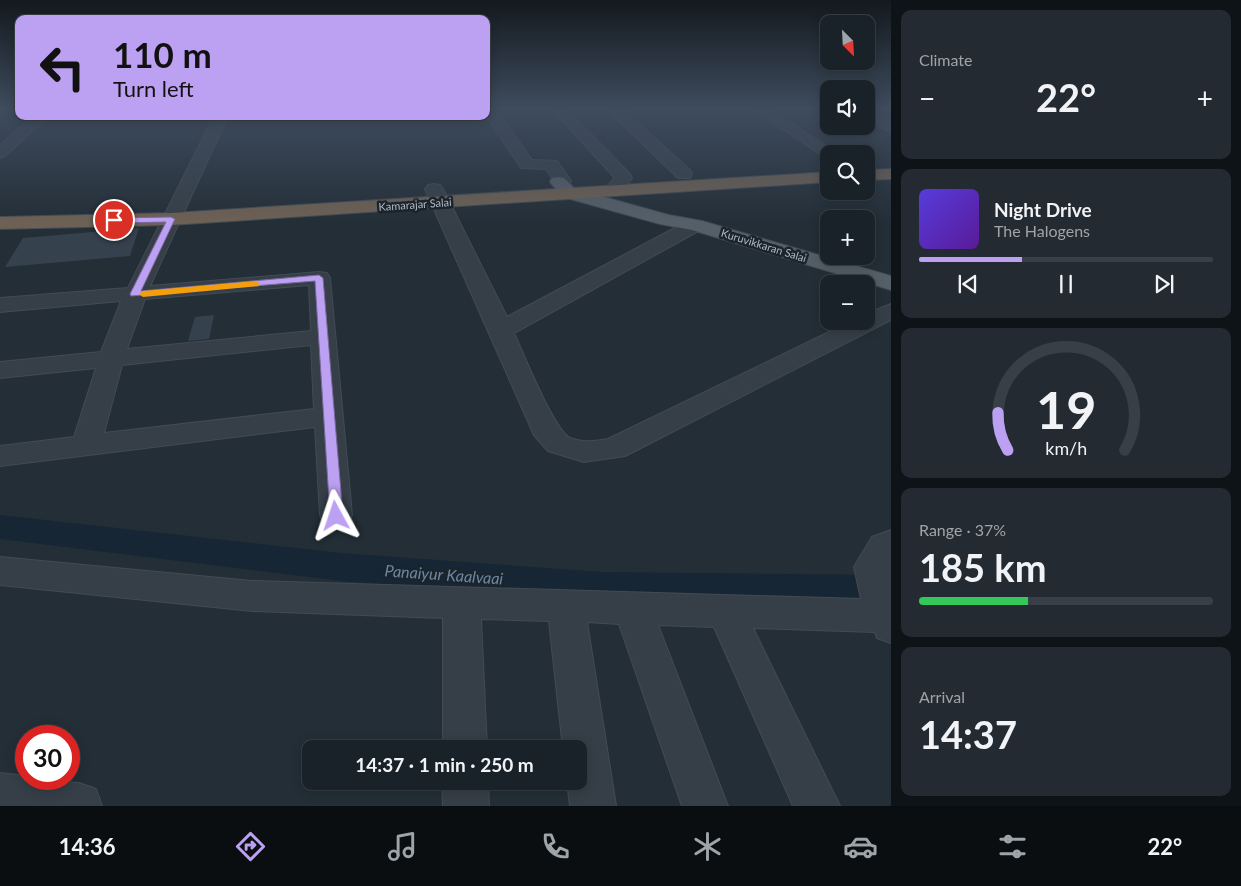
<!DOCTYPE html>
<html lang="en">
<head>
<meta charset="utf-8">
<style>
	body { margin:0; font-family:Lato,sans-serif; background:#232a31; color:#f1f3f6; height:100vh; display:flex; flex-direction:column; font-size:19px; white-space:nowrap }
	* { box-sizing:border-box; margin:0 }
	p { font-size:16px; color:#9fa4a8 }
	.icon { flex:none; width:28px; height:28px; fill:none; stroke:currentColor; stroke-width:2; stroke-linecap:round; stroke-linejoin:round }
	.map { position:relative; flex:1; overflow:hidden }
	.drawer { display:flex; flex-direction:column; gap:10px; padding:10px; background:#0e1317; width:350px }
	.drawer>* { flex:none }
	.guide { position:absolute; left:15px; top:15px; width:475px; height:105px; border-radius:10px; box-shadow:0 2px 12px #0003,0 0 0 1px #383f46; background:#bca0f2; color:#111; overflow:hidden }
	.needle { width:32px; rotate:156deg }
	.tools { position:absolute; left:820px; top:15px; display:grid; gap:10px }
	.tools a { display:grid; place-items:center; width:55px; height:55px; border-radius:10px; background:#1a2229; box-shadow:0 2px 12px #0003,0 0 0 1px #383f46; font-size:25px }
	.speed { position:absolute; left:15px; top:725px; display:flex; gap:10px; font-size:25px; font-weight:700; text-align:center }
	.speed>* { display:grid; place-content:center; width:65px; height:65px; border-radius:50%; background:#1a2229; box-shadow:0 2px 12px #0003,0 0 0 1px #383f46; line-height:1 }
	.speed .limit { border:8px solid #d22; background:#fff; color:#111 }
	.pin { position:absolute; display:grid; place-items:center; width:42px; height:42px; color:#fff; margin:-21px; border:2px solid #fff; border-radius:50%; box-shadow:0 1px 5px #0007 }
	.me { position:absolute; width:55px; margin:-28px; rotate:355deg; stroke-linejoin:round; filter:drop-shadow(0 0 4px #0008) }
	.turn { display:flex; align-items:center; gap:18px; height:105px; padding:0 15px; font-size:22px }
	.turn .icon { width:65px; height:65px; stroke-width:2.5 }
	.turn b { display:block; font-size:35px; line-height:42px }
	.big { font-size:38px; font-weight:700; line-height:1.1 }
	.drawer .widget { flex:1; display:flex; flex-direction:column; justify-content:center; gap:8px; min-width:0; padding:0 18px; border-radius:10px; background:#232a31 }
	.drawer .dial { align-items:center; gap:0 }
	.dial svg { height:130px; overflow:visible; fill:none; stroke:#383f46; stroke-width:7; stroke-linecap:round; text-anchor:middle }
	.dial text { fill:#f1f3f6; stroke:none }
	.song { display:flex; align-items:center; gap:15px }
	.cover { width:60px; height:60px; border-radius:8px; background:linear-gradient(135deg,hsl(250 70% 55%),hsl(270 70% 35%)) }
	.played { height:5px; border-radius:2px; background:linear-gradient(90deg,#bca0f2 35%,#383f46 35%) }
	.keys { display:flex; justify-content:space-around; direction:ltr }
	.heat { display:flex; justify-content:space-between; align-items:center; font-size:28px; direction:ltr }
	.charge { height:8px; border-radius:4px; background:linear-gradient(90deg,#34c759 37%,#383f46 0) }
	.trip { position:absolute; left:302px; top:740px; width:285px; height:50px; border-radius:10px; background:#1a2229; box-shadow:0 2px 12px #0003,0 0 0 1px #383f46; font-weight:700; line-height:50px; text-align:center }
	.tab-bar { display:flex; height:80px; justify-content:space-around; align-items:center; background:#0a0e10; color:#9fa4a8 }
	.tab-bar .icon { width:35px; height:35px }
	.tab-bar .active { color:#bca0f2 }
	.tab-bar b { font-size:22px; color:#f1f3f6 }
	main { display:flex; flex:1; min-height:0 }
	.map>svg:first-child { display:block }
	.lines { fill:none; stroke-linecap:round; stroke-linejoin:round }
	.canal { fill:#172634; fill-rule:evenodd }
	.building { fill:#35424e }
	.minor-casing { stroke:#424b54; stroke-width:2 }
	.major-casing { stroke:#424b54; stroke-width:2 }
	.highway-casing { stroke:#414a53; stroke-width:2 }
	.minor { fill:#363f48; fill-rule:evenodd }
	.major { fill:#545f68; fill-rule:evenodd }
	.highway { fill:#6d6054; fill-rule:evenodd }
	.route { fill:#bca0f2; stroke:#7a689d }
	.slow { fill:#f59e0b }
	.labels { text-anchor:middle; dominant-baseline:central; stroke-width:5; stroke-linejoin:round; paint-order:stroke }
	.far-street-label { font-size:11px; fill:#b1bac4; stroke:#1b242d }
	.near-water-label { font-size:16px; font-style:italic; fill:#6c88a1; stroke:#1b242d }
</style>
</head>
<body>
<main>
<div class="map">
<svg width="891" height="806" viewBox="0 0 891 806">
	<rect width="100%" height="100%" fill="#232e37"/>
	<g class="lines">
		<!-- canal -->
		<path class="canal" d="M0,515L341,553L601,572L891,575V605L601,600L341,581L0,539Z"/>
	</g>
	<!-- building -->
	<path class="building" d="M139,228L130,256L5,267L23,238Z
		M214,315L209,339L188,341L195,317Z"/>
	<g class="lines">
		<defs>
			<path id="minor" d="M552,109H566L630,174L632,178L619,194H607L604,190L615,178Z
				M607,109H622L690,170L692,174L690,178H678Z
				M754,109H770L838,154H829V158L824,157Z
				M866,110L891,122V132L866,120Z
				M494,113L499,114L532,160L557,161L571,181L569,185H557L546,169L521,168L487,117Z
				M33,116H49L5,156L0,158V145Z
				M214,116H228L150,286L319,272L327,273L330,278L352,515L348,524L336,527L324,524L320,515L315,427L0,466V446L74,437L96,368L0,378V362L101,352L121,301L0,312V298L128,288ZM309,285L311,331L127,349L145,299ZM311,345L314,409L104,433L122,365Z
				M434,184L440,185L443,189L507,317L688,221H702L704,225L702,229L514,333C523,353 554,430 570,438C583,443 595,441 608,439L852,321H866V314L891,304V320L625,456L584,462L548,451L534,435L425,189L428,185Z
				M891,530V643L877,638L875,632L753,628L840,806H793L714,627L658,625L728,806H682L619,624L587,622L616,806H570L567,781H579V749H563L549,621L481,619L487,749H443V618L252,611L0,585V557L252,581L861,599L854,567L872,537Z
				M0,773L26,776V779L79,783L96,789L102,806H0Z
				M442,781H488L489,806H443Z"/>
			<path id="major" d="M558,177L564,178L575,189L669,215L702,221L891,276V290L692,230L660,224L563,197L550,182L552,178Z"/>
			<path id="highway" d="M891,169V179L866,180V170Z
				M829,172V182L171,225L0,229V217L171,213Z"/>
		</defs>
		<!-- minor casing -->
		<use href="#minor" class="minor-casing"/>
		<!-- major casing -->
		<use href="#major" class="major-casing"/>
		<!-- highway casing -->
		<use href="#highway" class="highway-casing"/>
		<!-- minor -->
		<use href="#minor" class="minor"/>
		<!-- major -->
		<use href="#major" class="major"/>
		<!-- highway -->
		<use href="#highway" class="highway"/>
	</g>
	<!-- sky -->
	<linearGradient id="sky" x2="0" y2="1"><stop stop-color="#13191e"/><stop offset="0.49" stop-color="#3f4c5e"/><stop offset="1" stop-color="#3f4c5e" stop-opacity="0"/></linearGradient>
	<rect width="891" height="222" fill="url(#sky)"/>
	<!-- route -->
	<path class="route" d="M171,217L175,219L141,291L319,275L323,278L343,516L341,519H332L330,516L315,281L131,296L130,294L166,222L114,223L110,220L114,218Z"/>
	<!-- slow -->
	<path class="slow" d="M256,281L260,284L259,286L143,297L139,294L143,291Z"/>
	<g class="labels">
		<!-- far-street labels -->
		<g class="far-street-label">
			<text transform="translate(415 204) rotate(-4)">Kamarajar Salai</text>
			<text transform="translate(764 245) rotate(17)">Kuruvikkaran Salai</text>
		</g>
		<!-- near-water labels -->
		<g class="near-water-label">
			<text transform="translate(444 574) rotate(4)">Panaiyur Kaalvaai</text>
		</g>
	</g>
</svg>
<div class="tools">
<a><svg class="needle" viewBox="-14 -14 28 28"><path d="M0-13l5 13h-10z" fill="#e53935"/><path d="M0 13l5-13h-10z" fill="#9fa4a8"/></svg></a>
<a><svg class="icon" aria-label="sound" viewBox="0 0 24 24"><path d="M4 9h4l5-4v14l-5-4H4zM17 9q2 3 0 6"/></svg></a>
<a><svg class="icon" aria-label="search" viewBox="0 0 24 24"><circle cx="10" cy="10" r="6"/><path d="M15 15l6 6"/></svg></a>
<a>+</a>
<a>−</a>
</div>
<div class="speed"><div class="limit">30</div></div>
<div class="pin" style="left:114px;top:220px;background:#d93025"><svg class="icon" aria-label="arrive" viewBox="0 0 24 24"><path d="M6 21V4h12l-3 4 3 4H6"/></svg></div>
<svg class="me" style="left:336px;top:516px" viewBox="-20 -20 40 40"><path d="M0-17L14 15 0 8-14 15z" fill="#bca0f2" stroke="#fff" stroke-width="4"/></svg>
<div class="trip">14:37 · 1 min · 250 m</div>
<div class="guide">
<div class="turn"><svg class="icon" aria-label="left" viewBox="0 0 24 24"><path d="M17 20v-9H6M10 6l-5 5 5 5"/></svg><div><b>110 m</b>Turn left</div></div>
</div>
</div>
<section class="drawer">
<div class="widget"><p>Climate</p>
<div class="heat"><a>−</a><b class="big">22°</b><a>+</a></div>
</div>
<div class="widget">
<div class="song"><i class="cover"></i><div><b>Night Drive</b><p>The Halogens</p></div></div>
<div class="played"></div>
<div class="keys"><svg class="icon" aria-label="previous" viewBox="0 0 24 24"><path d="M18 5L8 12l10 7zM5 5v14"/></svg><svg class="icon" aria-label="pause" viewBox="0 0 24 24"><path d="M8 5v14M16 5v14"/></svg><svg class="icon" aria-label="next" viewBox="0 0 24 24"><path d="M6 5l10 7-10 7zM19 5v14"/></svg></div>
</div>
<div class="widget dial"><svg viewBox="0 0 100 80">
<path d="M14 69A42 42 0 1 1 86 69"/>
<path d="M14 69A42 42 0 0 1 8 46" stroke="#bca0f2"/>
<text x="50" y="56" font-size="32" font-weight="700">19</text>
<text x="50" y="72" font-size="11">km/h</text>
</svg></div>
<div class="widget"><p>Range · 37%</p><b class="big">185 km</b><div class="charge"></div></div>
<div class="widget"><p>Arrival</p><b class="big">14:37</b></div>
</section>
</main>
<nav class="tab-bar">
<b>14:36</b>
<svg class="icon active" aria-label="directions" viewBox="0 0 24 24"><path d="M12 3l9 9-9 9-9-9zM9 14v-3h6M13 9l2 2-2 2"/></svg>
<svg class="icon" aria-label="music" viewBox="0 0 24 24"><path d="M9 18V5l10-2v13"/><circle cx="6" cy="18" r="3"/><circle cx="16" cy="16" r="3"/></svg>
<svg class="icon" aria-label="phone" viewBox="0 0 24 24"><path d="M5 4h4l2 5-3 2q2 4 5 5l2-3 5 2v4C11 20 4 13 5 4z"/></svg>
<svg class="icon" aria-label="climate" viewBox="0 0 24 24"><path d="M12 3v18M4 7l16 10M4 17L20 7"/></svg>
<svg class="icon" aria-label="car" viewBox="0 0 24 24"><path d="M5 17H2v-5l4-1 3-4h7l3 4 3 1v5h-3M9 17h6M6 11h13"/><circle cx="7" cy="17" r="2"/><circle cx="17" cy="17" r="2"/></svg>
<svg class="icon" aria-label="filters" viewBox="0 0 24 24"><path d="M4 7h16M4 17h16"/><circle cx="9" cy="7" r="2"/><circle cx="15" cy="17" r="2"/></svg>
<b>22°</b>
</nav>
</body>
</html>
